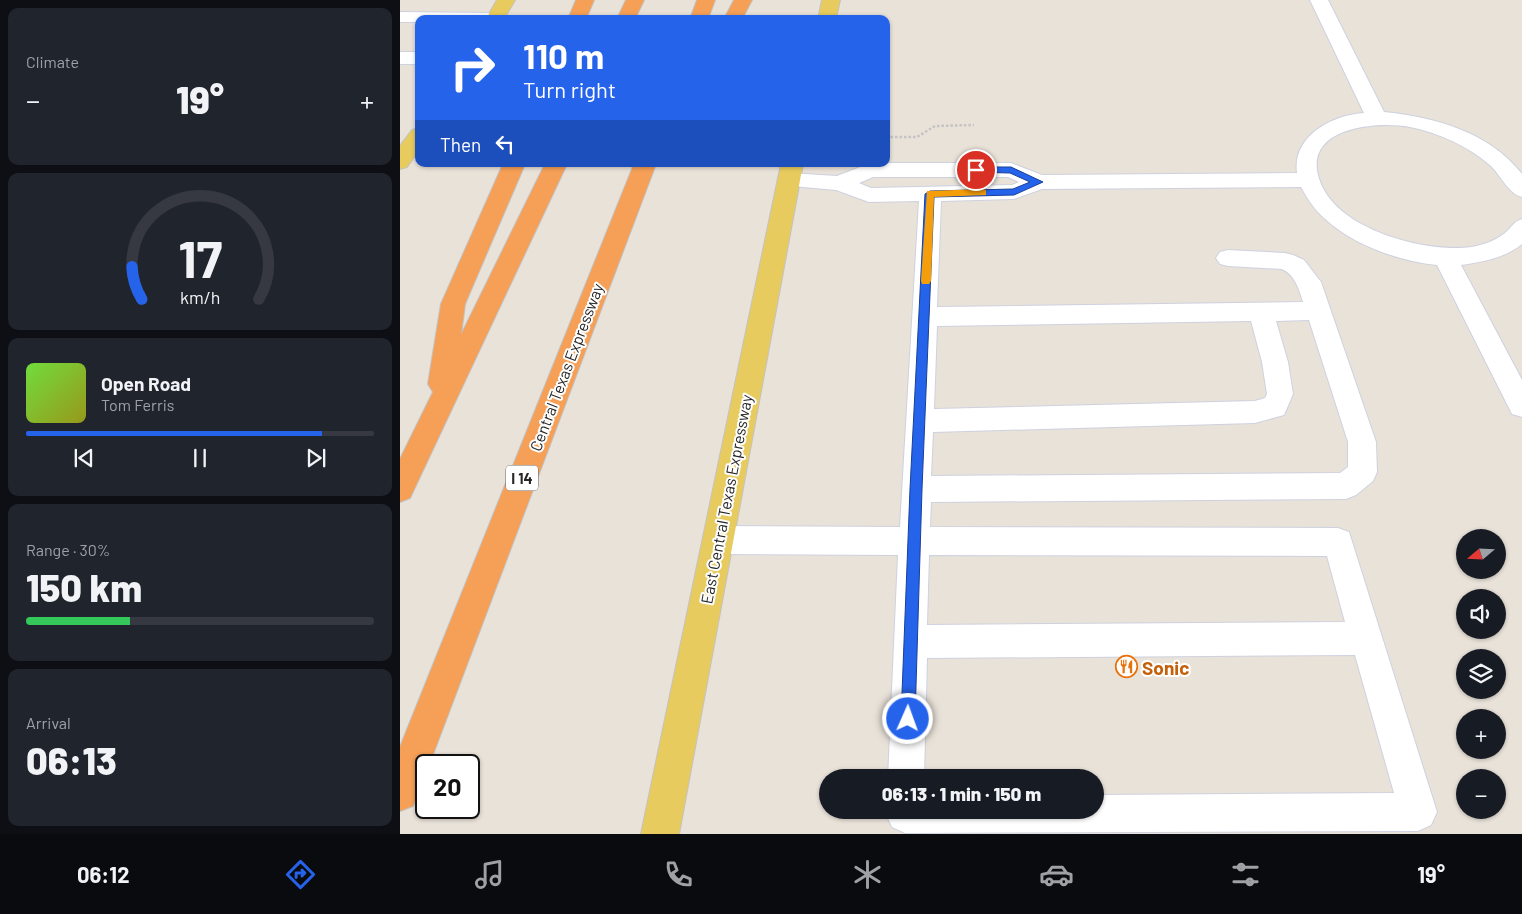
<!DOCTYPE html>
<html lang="en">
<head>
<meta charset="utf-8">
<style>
	body { margin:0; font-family:Barlow,sans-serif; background:#20242c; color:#f1f3f6; height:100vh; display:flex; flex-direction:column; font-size:19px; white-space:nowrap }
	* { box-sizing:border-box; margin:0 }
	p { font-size:16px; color:#9ea1a6 }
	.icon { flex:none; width:28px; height:28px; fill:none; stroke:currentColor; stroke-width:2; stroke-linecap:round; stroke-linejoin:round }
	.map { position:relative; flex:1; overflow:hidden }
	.panel { display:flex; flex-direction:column; gap:8px; padding:8px; background:#0d0f14; width:400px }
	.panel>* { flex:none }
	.guide { position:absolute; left:15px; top:15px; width:475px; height:152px; border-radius:10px; box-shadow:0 1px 4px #0004; background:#2563eb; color:#fff; overflow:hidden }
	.needle { width:32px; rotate:251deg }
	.buttons { position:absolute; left:1056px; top:529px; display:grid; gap:10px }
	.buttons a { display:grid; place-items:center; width:50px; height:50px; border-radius:50%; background:#171b24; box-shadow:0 1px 4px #0004; font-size:25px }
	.speed { position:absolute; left:15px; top:754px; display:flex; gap:10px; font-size:25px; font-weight:700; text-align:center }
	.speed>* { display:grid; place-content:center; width:65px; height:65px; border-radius:50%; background:#171b24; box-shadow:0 1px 4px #0004; line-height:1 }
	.speed .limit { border:2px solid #111; border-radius:8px; background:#fff; color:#111 }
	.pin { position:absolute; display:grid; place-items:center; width:42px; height:42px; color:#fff; margin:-21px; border:2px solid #fff; border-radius:50%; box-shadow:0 1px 5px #0007 }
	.me { position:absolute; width:55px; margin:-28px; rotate:2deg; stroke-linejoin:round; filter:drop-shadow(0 0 4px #0008) }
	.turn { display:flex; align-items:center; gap:18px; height:105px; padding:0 25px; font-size:22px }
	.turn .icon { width:65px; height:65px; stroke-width:2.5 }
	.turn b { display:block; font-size:35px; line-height:42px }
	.then { display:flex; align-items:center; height:48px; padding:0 25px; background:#0003; gap:10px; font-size:19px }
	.big { font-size:38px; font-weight:800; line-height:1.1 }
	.panel .card { flex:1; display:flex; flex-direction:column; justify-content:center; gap:8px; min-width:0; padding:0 18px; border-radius:10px; background:#20242c }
	.panel .dial { align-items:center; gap:0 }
	.dial svg { height:130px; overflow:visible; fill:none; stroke:#363941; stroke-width:7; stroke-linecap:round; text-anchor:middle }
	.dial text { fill:#f1f3f6; stroke:none }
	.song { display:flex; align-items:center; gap:15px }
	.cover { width:60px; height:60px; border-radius:8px; background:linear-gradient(135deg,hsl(100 70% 55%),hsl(60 70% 35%)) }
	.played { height:5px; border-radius:2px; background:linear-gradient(90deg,#2563eb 85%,#363941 85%) }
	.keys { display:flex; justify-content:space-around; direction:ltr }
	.heat { display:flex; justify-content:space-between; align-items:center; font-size:28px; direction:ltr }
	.charge { height:8px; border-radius:4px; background:linear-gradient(90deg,#34c759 30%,#363941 0) }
	.trip { position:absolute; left:419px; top:769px; width:285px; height:50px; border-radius:25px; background:#171b24; box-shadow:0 1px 4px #0004; font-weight:800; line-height:50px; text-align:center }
	.dock { display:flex; height:80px; justify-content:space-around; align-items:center; background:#090b0e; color:#9ea1a6 }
	.dock .icon { width:35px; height:35px }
	.dock .active { color:#2563eb }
	.dock b { font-size:22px; color:#f1f3f6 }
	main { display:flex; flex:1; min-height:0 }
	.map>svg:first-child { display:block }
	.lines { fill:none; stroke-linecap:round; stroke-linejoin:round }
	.minor-casing { stroke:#ced1df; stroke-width:2 }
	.major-casing { stroke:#c3c3c3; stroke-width:2 }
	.highway-casing { stroke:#c3c3c3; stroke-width:2 }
	.path { stroke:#c3c3c3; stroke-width:2.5; stroke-dasharray:2.5 2; stroke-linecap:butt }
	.minor { fill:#fff; fill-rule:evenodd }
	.major { fill:#e8cb5e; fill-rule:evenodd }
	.highway { fill:#f59f57; fill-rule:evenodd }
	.route { fill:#2563eb; stroke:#184099 }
	.slow { fill:#f59e0b }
	.labels { text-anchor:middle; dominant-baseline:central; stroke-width:4; stroke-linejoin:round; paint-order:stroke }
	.shield { fill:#fff; stroke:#686868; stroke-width:1 }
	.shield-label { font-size:15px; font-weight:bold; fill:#272727 }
	.street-label { font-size:16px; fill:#272727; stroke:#fff }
	.near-food-label { font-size:19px; font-weight:bold; fill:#c56008; stroke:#fff; text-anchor:start }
</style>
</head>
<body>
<main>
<section class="panel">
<div class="card"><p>Climate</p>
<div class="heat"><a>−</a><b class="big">19°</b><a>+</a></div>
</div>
<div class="card dial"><svg viewBox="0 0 100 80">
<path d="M14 69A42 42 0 1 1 86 69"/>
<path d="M14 69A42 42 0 0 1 8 49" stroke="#2563eb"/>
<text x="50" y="56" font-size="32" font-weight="700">17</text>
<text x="50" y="72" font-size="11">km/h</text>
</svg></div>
<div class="card">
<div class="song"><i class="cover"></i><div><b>Open Road</b><p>Tom Ferris</p></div></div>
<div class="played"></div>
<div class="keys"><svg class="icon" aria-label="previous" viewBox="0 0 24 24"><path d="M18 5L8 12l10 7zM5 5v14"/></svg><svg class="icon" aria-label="pause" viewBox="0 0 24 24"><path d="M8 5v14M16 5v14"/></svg><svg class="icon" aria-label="next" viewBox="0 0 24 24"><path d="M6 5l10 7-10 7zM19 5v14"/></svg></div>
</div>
<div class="card"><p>Range · 30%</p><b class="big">150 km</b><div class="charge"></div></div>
<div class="card"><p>Arrival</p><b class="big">06:13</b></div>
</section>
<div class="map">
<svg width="1122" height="834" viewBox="0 0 1122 834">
	<rect width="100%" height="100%" fill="#e9e2d9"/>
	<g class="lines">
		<defs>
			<path id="minor" d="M910,0H928L984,112C1035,117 1089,132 1122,174V197C1109,194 1101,176 1091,166C1068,146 1039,133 1010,127C971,120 894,130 923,188C944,231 1027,253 1071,247C1083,245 1095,241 1105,233C1112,227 1113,222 1122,219V244C1105,258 1082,262 1061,265L1122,380V417L1112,414L1037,265C998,261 953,245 924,218C914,209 907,198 901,187L642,189L614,199L541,201L537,307L903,302C899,289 895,275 882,269L828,266L820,264L816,258L820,252L828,250L885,253L893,255L904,260L921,282L976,442L977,472L973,481L956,495L946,499L531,502L530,527L938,528L949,532L1037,812L1031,825L1018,831L505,833L492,827L486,814L488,810H695V795L994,793L955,655L527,658L524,778H488L498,555L318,554L307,550L303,540L307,530L318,526L500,527L519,201L469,202L436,190L381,185L378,180L381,175L389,173L437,176L468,164L486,163H611L642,175L897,173C892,136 932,115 964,113ZM473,177H608L619,182L612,185L471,188L459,183ZM909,320L948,442V467L940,473L531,476L533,432L855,423L884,415L893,394L888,362L876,321ZM851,321L862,362L867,394L865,398L855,401L534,409L537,326ZM529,555L927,556L945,622L527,625Z
				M0,12L95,13L101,14L104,18L19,19V22H0Z
				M0,52H19V64H0Z"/>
			<path id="major" d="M97,0H115L104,19H86Z
				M422,0H440L436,19H418Z
				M19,128V150L7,167L0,169V146L12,130Z
				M381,164H403L279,834H241Z"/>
			<path id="highway" d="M176,0H194L186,19H168Z
				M226,0H244L235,19H217Z
				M297,0H315L308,19H290Z
				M334,0H352L342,19H324Z
				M103,164H125L65,304L61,335L145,164H167L10,498L0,502V459L33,392L28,384L41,304Z
				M234,164H256L29,765H26C26,779 18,793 13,806L0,811V747Z"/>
		</defs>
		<!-- minor casing -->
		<use href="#minor" class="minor-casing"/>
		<!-- major casing -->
		<use href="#major" class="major-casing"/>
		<!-- highway casing -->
		<use href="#highway" class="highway-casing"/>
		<!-- path -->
		<path class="path" d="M486,137H517L535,126L574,125"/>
		<!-- minor -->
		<use href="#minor" class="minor"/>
		<!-- major -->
		<use href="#major" class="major"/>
		<!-- highway -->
		<use href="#highway" class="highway"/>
	</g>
	<!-- route -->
	<path class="route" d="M576,167H611L643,182L614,195L534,197L522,489L515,719L513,724L508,727L503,724L501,719L510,489L525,194L530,191L613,189L630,182L610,173L572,172L571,170Z"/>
	<!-- slow -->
	<path class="slow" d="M583,189L586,190V195L534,197L531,281L529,284H522L521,281L527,191Z"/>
	<!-- icons -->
	<defs>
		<symbol id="restaurant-ring" viewBox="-11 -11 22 22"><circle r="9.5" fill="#fff" stroke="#e8710a" stroke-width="1.5"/><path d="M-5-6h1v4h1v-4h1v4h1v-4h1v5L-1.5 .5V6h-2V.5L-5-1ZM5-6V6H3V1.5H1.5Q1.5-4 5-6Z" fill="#e8710a"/></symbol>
	</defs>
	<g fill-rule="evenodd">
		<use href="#restaurant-ring" x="714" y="654" width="25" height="25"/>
	</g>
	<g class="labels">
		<!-- shield labels -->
		<rect class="shield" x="106" y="465.5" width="32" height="25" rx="4"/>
		<g class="shield-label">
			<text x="122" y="478">I 14</text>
		</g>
		<!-- street labels -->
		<g class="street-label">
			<text transform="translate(166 367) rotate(-69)">Central Texas Expressway</text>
			<text transform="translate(326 499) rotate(-79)">East Central Texas Expressway</text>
		</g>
		<!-- near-food labels -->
		<g class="near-food-label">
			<text x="742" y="667">Sonic</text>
		</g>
	</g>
</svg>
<div class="buttons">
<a><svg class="needle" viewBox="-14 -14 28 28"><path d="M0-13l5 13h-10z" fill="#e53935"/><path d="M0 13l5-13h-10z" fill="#9ea1a6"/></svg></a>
<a><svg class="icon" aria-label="sound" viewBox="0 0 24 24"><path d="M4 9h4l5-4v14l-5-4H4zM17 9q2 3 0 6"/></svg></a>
<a><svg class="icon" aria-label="layers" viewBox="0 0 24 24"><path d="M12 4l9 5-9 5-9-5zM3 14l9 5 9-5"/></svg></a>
<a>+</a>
<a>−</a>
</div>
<div class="speed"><div class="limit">20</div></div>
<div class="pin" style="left:576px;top:170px;background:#d93025"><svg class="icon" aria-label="arrive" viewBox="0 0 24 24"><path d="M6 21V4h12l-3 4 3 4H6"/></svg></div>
<svg class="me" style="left:508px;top:719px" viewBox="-20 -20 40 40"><circle r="17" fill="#2563eb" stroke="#fff" stroke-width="3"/><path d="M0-11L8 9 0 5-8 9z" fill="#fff"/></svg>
<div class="trip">06:13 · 1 min · 150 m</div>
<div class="guide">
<div class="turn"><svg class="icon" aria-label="right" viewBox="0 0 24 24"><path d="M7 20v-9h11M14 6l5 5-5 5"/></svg><div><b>110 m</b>Turn right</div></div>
<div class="then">Then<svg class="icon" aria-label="left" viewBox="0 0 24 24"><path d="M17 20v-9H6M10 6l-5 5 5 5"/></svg></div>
</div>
</div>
</main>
<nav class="dock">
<b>06:12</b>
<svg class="icon active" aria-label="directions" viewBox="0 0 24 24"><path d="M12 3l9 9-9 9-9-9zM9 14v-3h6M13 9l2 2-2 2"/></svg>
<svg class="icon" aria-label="music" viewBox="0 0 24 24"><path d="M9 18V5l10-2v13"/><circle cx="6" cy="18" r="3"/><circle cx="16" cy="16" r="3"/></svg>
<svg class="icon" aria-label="phone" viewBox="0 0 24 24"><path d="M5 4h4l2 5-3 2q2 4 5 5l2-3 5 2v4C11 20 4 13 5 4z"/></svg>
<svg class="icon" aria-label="climate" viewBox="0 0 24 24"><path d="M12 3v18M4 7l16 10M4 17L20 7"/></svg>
<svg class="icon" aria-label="car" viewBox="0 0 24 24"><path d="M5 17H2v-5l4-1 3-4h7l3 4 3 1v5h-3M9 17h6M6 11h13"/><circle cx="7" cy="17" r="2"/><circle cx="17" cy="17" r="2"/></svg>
<svg class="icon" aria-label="filters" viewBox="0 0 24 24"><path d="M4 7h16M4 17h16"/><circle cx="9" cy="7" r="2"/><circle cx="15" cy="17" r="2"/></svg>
<b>19°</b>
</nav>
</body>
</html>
